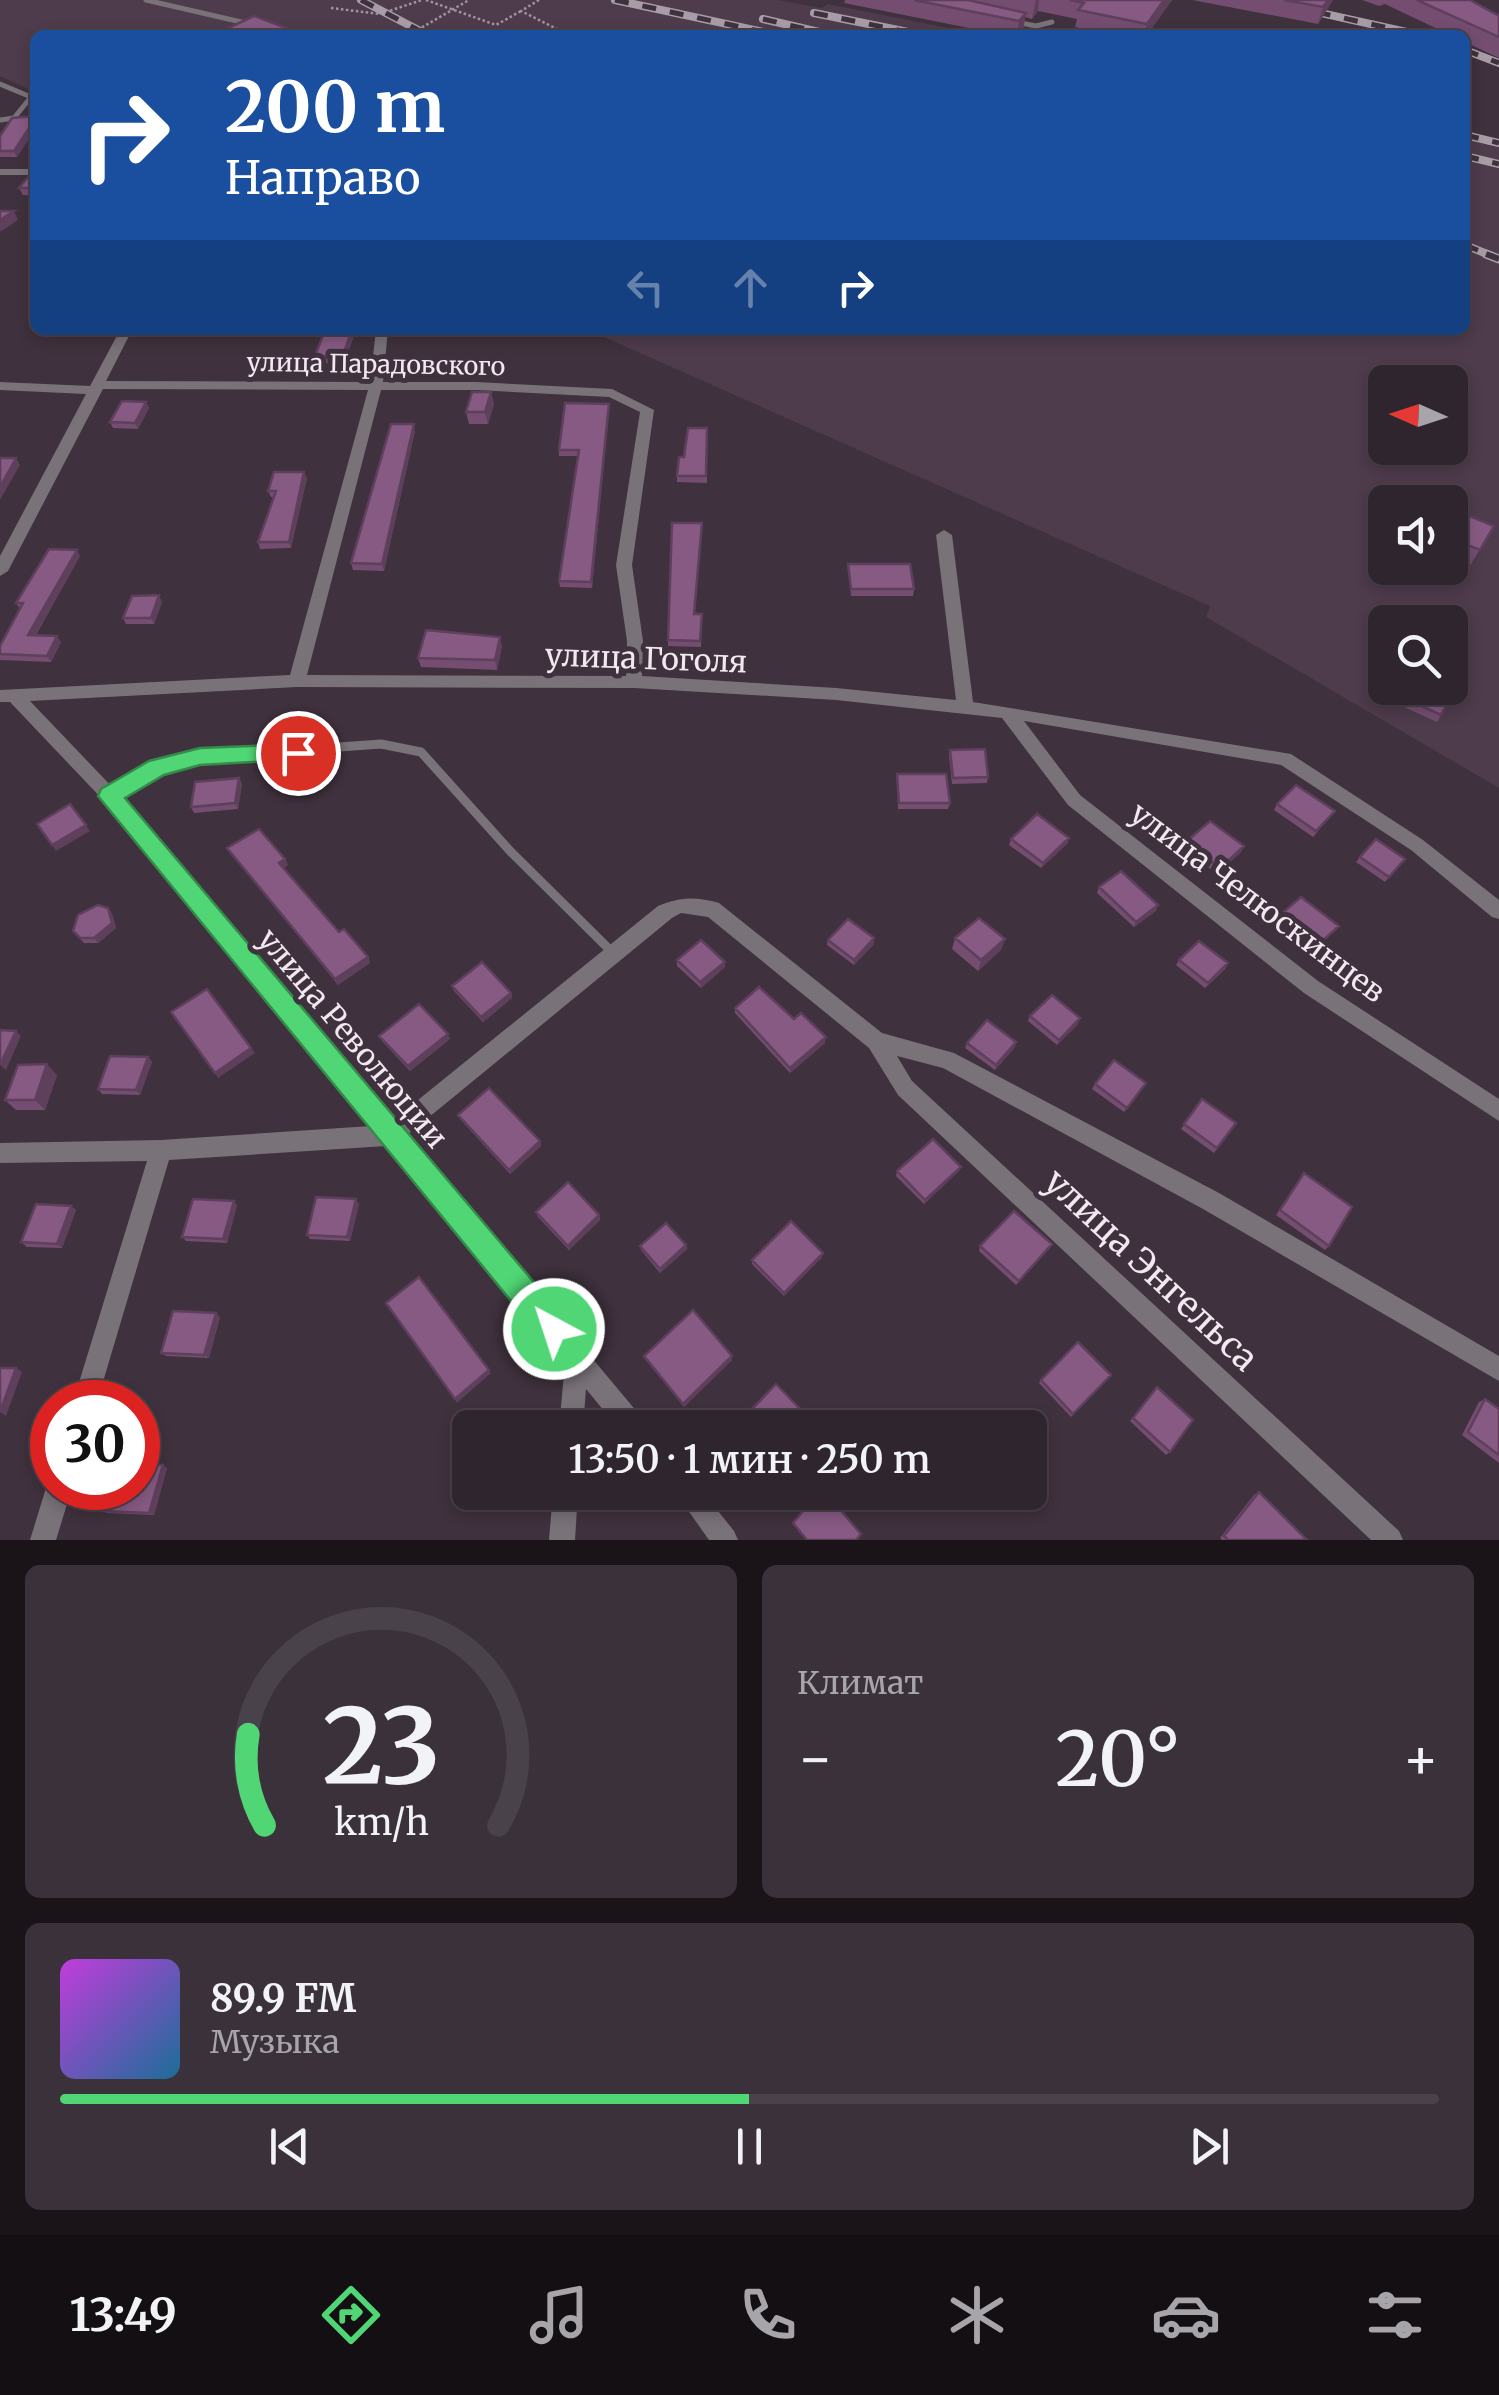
<!DOCTYPE html>
<html lang="ru">
<head>
<meta charset="utf-8">
<style>
	body { margin:0; font-family:Merriweather,serif; background:#3b313a; color:#f1f3f6; height:100vh; display:flex; flex-direction:column; font-size:38px; white-space:nowrap }
	* { box-sizing:border-box; margin:0 }
	p { font-size:32px; color:#a7a5aa }
	.icon { flex:none; width:55px; height:55px; fill:none; stroke:currentColor; stroke-width:2; stroke-linecap:round; stroke-linejoin:round }
	.map { position:relative; height:1540px; overflow:hidden }
	.panel { display:flex; flex-direction:column; gap:25px; padding:25px; background:#1a1419; flex:1 }
	.panel>* { flex:none }
	.banner { position:absolute; left:30px; top:30px; width:1440px; height:305px; border-radius:15px; box-shadow:0 5px 15px #0003,0 0 0 2px #4a424a; background:#1a4fa0; color:#fff; overflow:hidden }
	.needle { width:65px; rotate:273deg }
	.fabs { position:absolute; left:1368px; top:365px; display:grid; gap:20px }
	.fabs a { display:grid; place-items:center; width:100px; height:100px; border-radius:15px; background:#2f252e; box-shadow:0 5px 15px #0003,0 0 0 2px #4a424a; font-size:50px }
	.speed { position:absolute; left:30px; top:1380px; display:flex; gap:20px; font-size:50px; font-weight:700; text-align:center }
	.speed>* { display:grid; place-content:center; width:130px; height:130px; border-radius:50%; background:#2f252e; box-shadow:0 5px 15px #0003,0 0 0 2px #4a424a; line-height:1 }
	.speed .limit { border:15px solid #d22; background:#fff; color:#111 }
	.pin { position:absolute; display:grid; place-items:center; width:85px; height:85px; color:#fff; margin:-42px; border:5px solid #fff; border-radius:50%; box-shadow:0 2px 10px #0007 }
	.me { position:absolute; width:110px; margin:-55px; rotate:320deg; stroke-linejoin:round; filter:drop-shadow(0 0 8px #0008) }
	.turn { display:flex; align-items:center; gap:35px; height:210px; padding:0 30px; font-size:45px }
	.turn .icon { width:130px; height:130px; stroke-width:2.5 }
	.turn b { display:block; font-size:70px; line-height:85px }
	.lanes { display:flex; align-items:center; height:95px; padding:0 30px; background:#0003; justify-content:center; gap:50px; direction:ltr }
	.lanes .off { opacity:.35 }
	.big { font-size:75px; font-weight:600; line-height:1.1 }
	.panel .card { flex:1; display:flex; flex-direction:column; justify-content:center; gap:15px; min-width:0; padding:0 35px; border-radius:15px; background:#3b313a }
	.panel .dial { align-items:center; gap:0 }
	.dial svg { height:260px; overflow:visible; fill:none; stroke:#4a424a; stroke-width:7; stroke-linecap:round; text-anchor:middle }
	.dial text { fill:#f1f3f6; stroke:none }
	.song { display:flex; align-items:center; gap:30px }
	.cover { width:120px; height:120px; border-radius:15px; background:linear-gradient(135deg,hsl(290 70% 55%),hsl(200 70% 35%)) }
	.played { height:10px; border-radius:5px; background:linear-gradient(90deg,#50d674 50%,#4a424a 50%) }
	.keys { display:flex; justify-content:space-around; direction:ltr }
	.heat { display:flex; justify-content:space-between; align-items:center; font-size:55px; direction:ltr }
	.panel .tiles { flex:1; display:grid; gap:25px; grid-template-columns:1fr 1fr }
	.card:last-child { grid-column:span 2 }
	.trip { position:absolute; left:452px; top:1410px; width:595px; height:100px; border-radius:15px; background:#2f252e; box-shadow:0 5px 15px #0003,0 0 0 2px #4a424a; font-weight:600; line-height:100px; text-align:center }
	.tab-bar { display:flex; height:160px; justify-content:space-around; align-items:center; background:#130f12; color:#a7a5aa }
	.tab-bar .icon { width:70px; height:70px }
	.tab-bar .active { color:#50d674 }
	.tab-bar b { font-size:45px; color:#f1f3f6 }
	.map>svg:first-child { display:block }
	.built { fill:#4e3b4c; fill-rule:evenodd }
	.lines { fill:none; stroke-linecap:round; stroke-linejoin:round }
	.path { stroke:#a0959f; stroke-width:2.5; stroke-dasharray:2.5 2.5; stroke-linecap:butt }
	.service-far1 { stroke:#797279; stroke-width:5 }
	.service { stroke:#797279; stroke-width:9 }
	.minor { fill:#797279; fill-rule:evenodd }
	.rail-far1-casing { stroke:#a89da6; stroke-width:8 }
	.rail-casing { stroke:#a89da6; stroke-width:9 }
	.rail-far1 { stroke:#3f313d; stroke-width:5; stroke-dasharray:14; stroke-linecap:butt }
	.rail { stroke:#3f313d; stroke-width:6; stroke-dasharray:18; stroke-linecap:butt }
	.path-bridge { stroke:#a0959f; stroke-width:2.5; stroke-dasharray:2.5 2.5; stroke-linecap:butt }
	.wall { fill:#744d71 }
	.shaded-wall { fill:#5e3f5c }
	.building { fill:#875a83; stroke:#5e3f5c; stroke-width:2.5 }
	.route { fill:#50d674; stroke:#348b4b; stroke-width:2.5 }
	.labels { text-anchor:middle; dominant-baseline:central; stroke-width:10; stroke-linejoin:round; paint-order:stroke }
	.far-street-label { font-size:25px; fill:#f1e8f0; stroke:#3f313d }
	.street-label { font-size:30px; fill:#f1e8f0; stroke:#3f313d }
	.near-street-label { font-size:35px; fill:#f1e8f0; stroke:#3f313d }
</style>
</head>
<body>
<div class="map">
<svg width="1499" height="1540" viewBox="0 0 1499 1540">
	<rect width="100%" height="100%" fill="#3f313d"/>
	<!-- built -->
	<path class="built" d="M0,0H778L822,8L828,4L983,35H35V92L0,76Z
		M1465,134L1499,142V788L1206,617L1210,606L588,330H1465ZM1385,382H1450V448H1385ZM1385,502H1450V568H1385ZM1385,622H1450V688H1385Z"/>
	<g class="lines">
		<!-- path -->
		<path class="path" d="M426,0L496,25L521,11
			M539,0L521,11L569,35
			M331,8L380,14L422,0"/>
		<!-- service-far1 -->
		<path class="service-far1" d="M146,0L250,24
			M1016,22L1036,26L1052,22
			M0,84L31,97L14,118L0,120"/>
		<!-- service -->
		<path class="service" d="M110,796L157,767L200,757L381,744L421,752L511,852L613,953"/>
		<!-- minor -->
		<path class="minor" d="M0,169H35V175H0Z
			M120,330H132L106,381L370,382L376,330H388L383,382H476L612,389L654,410L632,565L643,641L642,676L836,688L956,700L936,535L944,530L952,535L973,702L1291,754L1423,840L1499,900V919L1492,917L1411,850L1281,765L1024,721L1080,795L1318,981L1499,1099V1121L1304,993L1068,805L1002,718L836,700L634,688L297,687L30,701L116,791L392,1121L658,906C679,897 696,896 719,903L882,1033L954,1053L1219,1193L1499,1356V1381L1203,1209L943,1068L897,1056L912,1081L1399,1531L1403,1540H1371L898,1095L869,1048L708,917L681,913L672,918L406,1136L643,1419L646,1428H618L586,1389L583,1428H559L565,1363L386,1146L169,1160L97,1402H73L147,1161L0,1163V1143L161,1140L371,1126L104,801L10,702H0V690L290,675L368,390L103,389L8,571L0,576V556L86,394L0,390V382L90,386ZM381,390H476L609,397L640,412L616,565L627,641L626,676L307,675Z
			M52,1478V1488H72L56,1540H30L46,1488Z
			M553,1492H578L575,1540H549Z
			M675,1492H703L734,1531L738,1540H709Z"/>
		<defs>
			<path id="rail-far1" d="M361,0L424,33
				M615,0L778,35
				M1262,0L1420,35
				M814,13L923,35
				M763,19L832,35
				M1465,50L1499,63
				M1465,135L1499,143
				M1465,156L1499,164
				M1465,245L1492,256"/>
			<path id="rail" d="M1486,254L1499,259"/>
		</defs>
		<!-- rail-far1 casing -->
		<use href="#rail-far1" class="rail-far1-casing"/>
		<!-- rail casing -->
		<use href="#rail" class="rail-casing"/>
		<!-- rail-far1 -->
		<use href="#rail-far1" class="rail-far1"/>
		<!-- rail -->
		<use href="#rail" class="rail"/>
		<!-- path-bridge -->
		<path class="path-bridge" d="M409,35L469,0"/>
	</g>
	<!-- wall -->
	<path class="wall" d="M845,0H1172L1147,35H1114L1075,27L1077,19L1038,11L1032,19L1025,17L1023,30L1019,35H1004L844,3Z
		M1192,0H1333L1318,24Z
		M1362,0H1470L1499,16V58L1465,42V35H1450L1385,4L1379,6Z
		M35,116V129L17,157H0V136Z
		M35,169V196L23,195L19,188Z
		M325,330H356L344,364L317,363L315,356Z
		M491,392L494,404L488,424H469L466,412Z
		M146,402L149,408L138,429L113,428L110,422Z
		M609,410L592,588L560,587L559,581L578,456H559V450Z
		M707,428V483L677,482V476Z
		M415,431L384,571L353,570L351,563Z
		M307,478L291,548L260,549L258,542L274,497H271L268,491Z
		M1450,508L1494,526L1468,569L1450,562Z
		M1385,509V535L1374,531Z
		M702,523L695,614H702L701,647L668,646V640Z
		M80,556L36,635L61,642L51,662L0,660V646L20,609L16,603Z
		M848,564L914,589L913,596H851Z
		M162,602L154,624H126L123,618Z
		M502,646L497,670L421,667L418,658Z
		M1415,688L1452,695L1437,722L1404,707Z
		M950,750L988,777L987,783L952,784L949,756Z
		M897,774L950,803L948,809H898Z
		M239,778L242,784L238,809L194,813L191,807Z
		M1277,804L1335,811L1313,837L1274,810Z
		M1011,839L1068,843L1041,868L1009,845Z
		M1186,842L1244,846L1241,852L1217,874L1183,848Z
		M227,848L285,859L288,865L284,868L339,932L368,957L370,963L338,985Z
		M1360,857L1405,859L1385,882L1356,862Z
		M1099,887L1156,911L1134,927L1097,893Z
		M108,908L112,914L116,928L98,943H84L73,931Z
		M1280,915L1339,926L1314,951L1277,921Z
		M874,938V944L854,965L827,945L828,940Z
		M955,938L1005,939L1001,950L978,971L952,949Z
		M677,960L725,967L701,988L677,966Z
		M1179,960L1228,963L1225,969L1205,988L1176,965Z
		M452,986L511,993L512,998L483,1022L454,991Z
		M735,1008L794,1019L825,1043L790,1073L735,1013Z
		M1030,1016L1078,1024L1057,1045L1028,1021Z
		M379,1036L450,1039L410,1071L382,1041Z
		M967,1043L1015,1047L995,1070L965,1048Z
		M148,1057L152,1062L140,1095L102,1094L98,1089Z
		M57,1075L45,1110H16L5,1100Z
		M1146,1083L1124,1112L1092,1089L1095,1084Z
		M1202,1099L1236,1123L1214,1153L1181,1129Z
		M458,1115L540,1141L541,1146L510,1174L461,1120Z
		M897,1171H959L924,1204L896,1176Z
		M1304,1173L1329,1246L1325,1250L1276,1215Z
		M359,1204L350,1241L310,1239L307,1235Z
		M237,1205L227,1243L186,1241L182,1237Z
		M71,1206L76,1210L62,1248L27,1247L21,1242Z
		M536,1212L599,1215L600,1220L569,1250L538,1217Z
		M686,1245L687,1249L660,1273L641,1250L640,1246Z
		M980,1246L1050,1248L1016,1285L979,1251Z
		M822,1257L784,1296L752,1264V1260Z
		M220,1317L209,1358L166,1356L161,1353Z
		M644,1356H732V1360L684,1407L645,1359Z
		M1111,1375L1071,1417L1039,1383L1041,1380Z
		M1154,1390L1170,1452L1166,1455L1130,1421Z
		M1485,1399L1499,1409V1463L1462,1435L1479,1402Z
		M167,1468L154,1515L108,1513L103,1511Z
		M1259,1492L1307,1540H1222L1220,1538L1254,1495Z"/>
	<!-- shaded-wall -->
	<path class="shaded-wall" d="M1036,0H1039L1038,11L1032,19Z
		M1164,0H1172L1147,35H1144L1147,24Z
		M1328,0H1333L1318,24L1323,7Z
		M1026,13L1023,30L1017,35L1019,21Z
		M35,119V129L17,157L14,151Z
		M14,211L18,220L0,232V220Z
		M352,330H356L344,364L342,358Z
		M491,392L494,404L488,424L485,412Z
		M146,402L149,408L138,429L135,423Z
		M609,404V410L592,588L591,582Z
		M414,424L415,431L384,571L382,564Z
		M16,458L20,465L0,500V487Z
		M304,472L307,478L291,548L289,542Z
		M77,550L80,556L32,641L28,635Z
		M159,595L162,602L154,624L151,618Z
		M57,636L61,642L51,662L47,656Z
		M500,637L502,646L497,670L495,660Z
		M239,778L242,784L238,809L235,803Z
		M86,825L90,831L56,851L52,845Z
		M1069,838L1068,843L1041,868L1043,863Z
		M1244,846L1241,852L1217,874L1220,868Z
		M285,859L288,865L282,869L279,863Z
		M1158,905L1156,911L1134,927L1136,922Z
		M108,908L112,914L116,928L98,943L94,938Z
		M874,938V944L854,965V960Z
		M1005,939L1001,950L978,971L981,960Z
		M368,957L370,963L338,985L335,979Z
		M725,962V967L701,988L700,982Z
		M511,993L512,998L483,1022L481,1017Z
		M1080,1018L1078,1024L1057,1045L1059,1040Z
		M16,1031L21,1036L6,1070L0,1065Z
		M448,1034L450,1039L410,1071L408,1066Z
		M826,1037L825,1043L790,1073V1068Z
		M1016,1042L1015,1047L995,1070L996,1065Z
		M251,1048L255,1053L218,1078L215,1073Z
		M148,1057L152,1062L140,1095L136,1090Z
		M47,1064L57,1075L45,1110L35,1100Z
		M540,1141L541,1146L510,1174L509,1170Z
		M961,1167L959,1171L924,1204L925,1200Z
		M356,1199L359,1204L350,1241L347,1237Z
		M234,1201L237,1205L227,1243L223,1239Z
		M71,1206L76,1210L62,1248L57,1244Z
		M599,1215L600,1220L569,1250L568,1246Z
		M686,1245L687,1249L660,1273V1269Z
		M823,1253L822,1257L784,1296V1293Z
		M216,1313L220,1317L209,1358L204,1355Z
		M732,1356V1360L684,1407L683,1404Z
		M16,1368L22,1372L6,1416L0,1412Z
		M489,1370L491,1373L457,1403L455,1399Z
		M163,1465L167,1468L154,1515L149,1513Z"/>
	<!-- building -->
	<path class="building" d="M914,0H968L1026,13L1019,21Z
		M1070,0H1164L1147,24L1078,10L1084,3Z
		M1284,0H1328L1323,7Z
		M1417,0H1470L1499,16V37Z
		M254,16L305,35H242L226,29Z
		M35,116V119L14,151H0V136L12,118Z
		M35,169V188H19L34,170Z
		M0,211H14L0,220Z
		M325,330H352L342,358L315,356Z
		M472,392H491L485,412H466Z
		M122,401L146,402L135,423L110,422Z
		M565,403L609,404L591,582L559,581L579,450H559Z
		M391,424H414L382,564L351,563Z
		M688,428H707L706,476H677L679,457H684Z
		M0,458H16L0,487Z
		M274,472H304L289,542H258L276,491H268Z
		M1398,488L1435,502H1389Z
		M1450,508L1494,526L1480,550L1450,538Z
		M672,523H702L694,614H702L700,641L668,640Z
		M49,549L77,550L28,635L57,636L47,656L0,654V646L23,603H16Z
		M848,564H910L914,589H851Z
		M159,595L151,618H123L132,596Z
		M426,630L500,637L495,660L418,658Z
		M1415,688H1434L1452,695L1441,715L1408,700Z
		M985,749L988,777L953,778L950,750Z
		M897,774H946L950,803H899Z
		M239,778L235,803L191,807L195,782Z
		M1296,785L1335,811L1316,831L1277,804Z
		M70,804L86,825L52,845L37,824Z
		M1037,814L1069,838L1043,863L1011,839Z
		M1210,821L1244,846L1220,868L1186,842Z
		M259,829L285,859L279,863L339,932L344,929L368,957L335,979L227,848Z
		M1376,839L1405,859L1389,877L1360,857Z
		M1121,871L1158,905L1136,922L1099,887Z
		M1301,897L1339,926L1318,945L1280,915Z
		M98,905L108,908L112,923L94,938H80L73,931L78,915Z
		M979,918L1005,939L981,960L955,938Z
		M848,919L874,938L854,960L828,940Z
		M701,940L725,962L700,982L677,960Z
		M1199,941L1228,963L1208,983L1179,960Z
		M482,962L511,993L481,1017L452,986Z
		M759,987L794,1019L801,1013L826,1037L790,1068L735,1008Z
		M207,989L251,1048L215,1073L171,1012Z
		M1052,995L1080,1018L1059,1040L1030,1016Z
		M419,1004L448,1034L408,1066L379,1036Z
		M987,1020L1016,1042L996,1065L967,1043Z
		M0,1030L16,1031L0,1065Z
		M110,1056L148,1057L136,1090L98,1089Z
		M1114,1060L1146,1083L1127,1108L1095,1084Z
		M47,1064L35,1100H5L18,1065Z
		M489,1088L540,1141L509,1170L458,1115Z
		M1202,1099L1236,1123L1217,1148L1184,1124Z
		M933,1139L961,1167L925,1200L897,1171Z
		M1304,1173L1352,1207L1329,1246L1280,1210Z
		M568,1182L599,1215L568,1246L536,1212Z
		M316,1197L356,1199L347,1237L307,1235Z
		M193,1199L234,1201L223,1239L182,1237Z
		M36,1204L71,1206L57,1244L21,1242Z
		M1014,1211L1052,1244L1019,1281L980,1246Z
		M791,1221L823,1253L784,1293L752,1260Z
		M666,1223L686,1245L660,1269L640,1246Z
		M419,1277L489,1370L455,1399L386,1303Z
		M693,1310L732,1356L683,1404L644,1356Z
		M173,1311L216,1313L204,1355L161,1353Z
		M1078,1342L1111,1375L1073,1414L1041,1380Z
		M0,1368H16L0,1412Z
		M776,1384L803,1412L788,1428H734Z
		M1157,1387L1193,1420L1170,1452L1133,1418Z
		M1485,1399L1499,1409V1455L1468,1432Z
		M138,1464L163,1465L149,1513L103,1511L110,1488H138Z
		M819,1492H825L861,1534L856,1540H807L793,1523Z
		M1259,1492L1307,1540H1228L1224,1536Z"/>
	<!-- route -->
	<path class="route" d="M298,744L309,753L306,759L200,765L164,775L125,798L565,1319L569,1329L565,1340L554,1344L543,1340L98,796L101,789L149,761L200,748Z"/>
	<g class="labels">
		<!-- far-street labels -->
		<g class="far-street-label">
			<text transform="translate(376 364) rotate(1)">улица Парадовского</text>
		</g>
		<!-- street labels -->
		<g class="street-label">
			<text transform="translate(646 658) rotate(2)">улица Гоголя</text>
			<text transform="translate(1258 902) rotate(37)">улица Челюскинцев</text>
			<text transform="translate(353 1038) rotate(50)">улица Революции</text>
		</g>
		<!-- near-street labels -->
		<g class="near-street-label">
			<text transform="translate(1151 1270) rotate(43)">улица Энгельса</text>
		</g>
	</g>
</svg>
<div class="fabs">
<a><svg class="needle" viewBox="-14 -14 28 28"><path d="M0-13l5 13h-10z" fill="#e53935"/><path d="M0 13l5-13h-10z" fill="#a7a5aa"/></svg></a>
<a><svg class="icon" aria-label="sound" viewBox="0 0 24 24"><path d="M4 9h4l5-4v14l-5-4H4zM17 9q2 3 0 6"/></svg></a>
<a><svg class="icon" aria-label="search" viewBox="0 0 24 24"><circle cx="10" cy="10" r="6"/><path d="M15 15l6 6"/></svg></a>
</div>
<div class="speed"><div class="limit">30</div></div>
<div class="pin" style="left:298px;top:753px;background:#d93025"><svg class="icon" aria-label="arrive" viewBox="0 0 24 24"><path d="M6 21V4h12l-3 4 3 4H6"/></svg></div>
<svg class="me" style="left:554px;top:1329px" viewBox="-20 -20 40 40"><circle r="17" fill="#50d674" stroke="#fff" stroke-width="3"/><path d="M0-11L8 9 0 5-8 9z" fill="#fff"/></svg>
<div class="trip">13:50 · 1 мин · 250 m</div>
<div class="banner">
<div class="turn"><svg class="icon" aria-label="right" viewBox="0 0 24 24"><path d="M7 20v-9h11M14 6l5 5-5 5"/></svg><div><b>200 m</b>Направо</div></div>
<div class="lanes"><svg class="icon off" aria-label="left" viewBox="0 0 24 24"><path d="M17 20v-9H6M10 6l-5 5 5 5"/></svg><svg class="icon off" aria-label="ahead" viewBox="0 0 24 24"><path d="M12 20V5M6 11l6-6 6 6"/></svg><svg class="icon" aria-label="right" viewBox="0 0 24 24"><path d="M7 20v-9h11M14 6l5 5-5 5"/></svg></div>
</div>
</div>
<section class="panel">
<div class="tiles">
<div class="card dial"><svg viewBox="0 0 100 80">
<path d="M14 69A42 42 0 1 1 86 69"/>
<path d="M14 69A42 42 0 0 1 9 41" stroke="#50d674"/>
<text x="50" y="56" font-size="32" font-weight="700">23</text>
<text x="50" y="72" font-size="11">km/h</text>
</svg></div>
<div class="card"><p>Климат</p>
<div class="heat"><a>−</a><b class="big">20°</b><a>+</a></div>
</div>
<div class="card">
<div class="song"><i class="cover"></i><div><b>89.9 FM</b><p>Музыка</p></div></div>
<div class="played"></div>
<div class="keys"><svg class="icon" aria-label="previous" viewBox="0 0 24 24"><path d="M18 5L8 12l10 7zM5 5v14"/></svg><svg class="icon" aria-label="pause" viewBox="0 0 24 24"><path d="M8 5v14M16 5v14"/></svg><svg class="icon" aria-label="next" viewBox="0 0 24 24"><path d="M6 5l10 7-10 7zM19 5v14"/></svg></div>
</div>
</div>
</section>
<nav class="tab-bar">
<b>13:49</b>
<svg class="icon active" aria-label="directions" viewBox="0 0 24 24"><path d="M12 3l9 9-9 9-9-9zM9 14v-3h6M13 9l2 2-2 2"/></svg>
<svg class="icon" aria-label="music" viewBox="0 0 24 24"><path d="M9 18V5l10-2v13"/><circle cx="6" cy="18" r="3"/><circle cx="16" cy="16" r="3"/></svg>
<svg class="icon" aria-label="phone" viewBox="0 0 24 24"><path d="M5 4h4l2 5-3 2q2 4 5 5l2-3 5 2v4C11 20 4 13 5 4z"/></svg>
<svg class="icon" aria-label="climate" viewBox="0 0 24 24"><path d="M12 3v18M4 7l16 10M4 17L20 7"/></svg>
<svg class="icon" aria-label="car" viewBox="0 0 24 24"><path d="M5 17H2v-5l4-1 3-4h7l3 4 3 1v5h-3M9 17h6M6 11h13"/><circle cx="7" cy="17" r="2"/><circle cx="17" cy="17" r="2"/></svg>
<svg class="icon" aria-label="filters" viewBox="0 0 24 24"><path d="M4 7h16M4 17h16"/><circle cx="9" cy="7" r="2"/><circle cx="15" cy="17" r="2"/></svg>
</nav>
</body>
</html>
